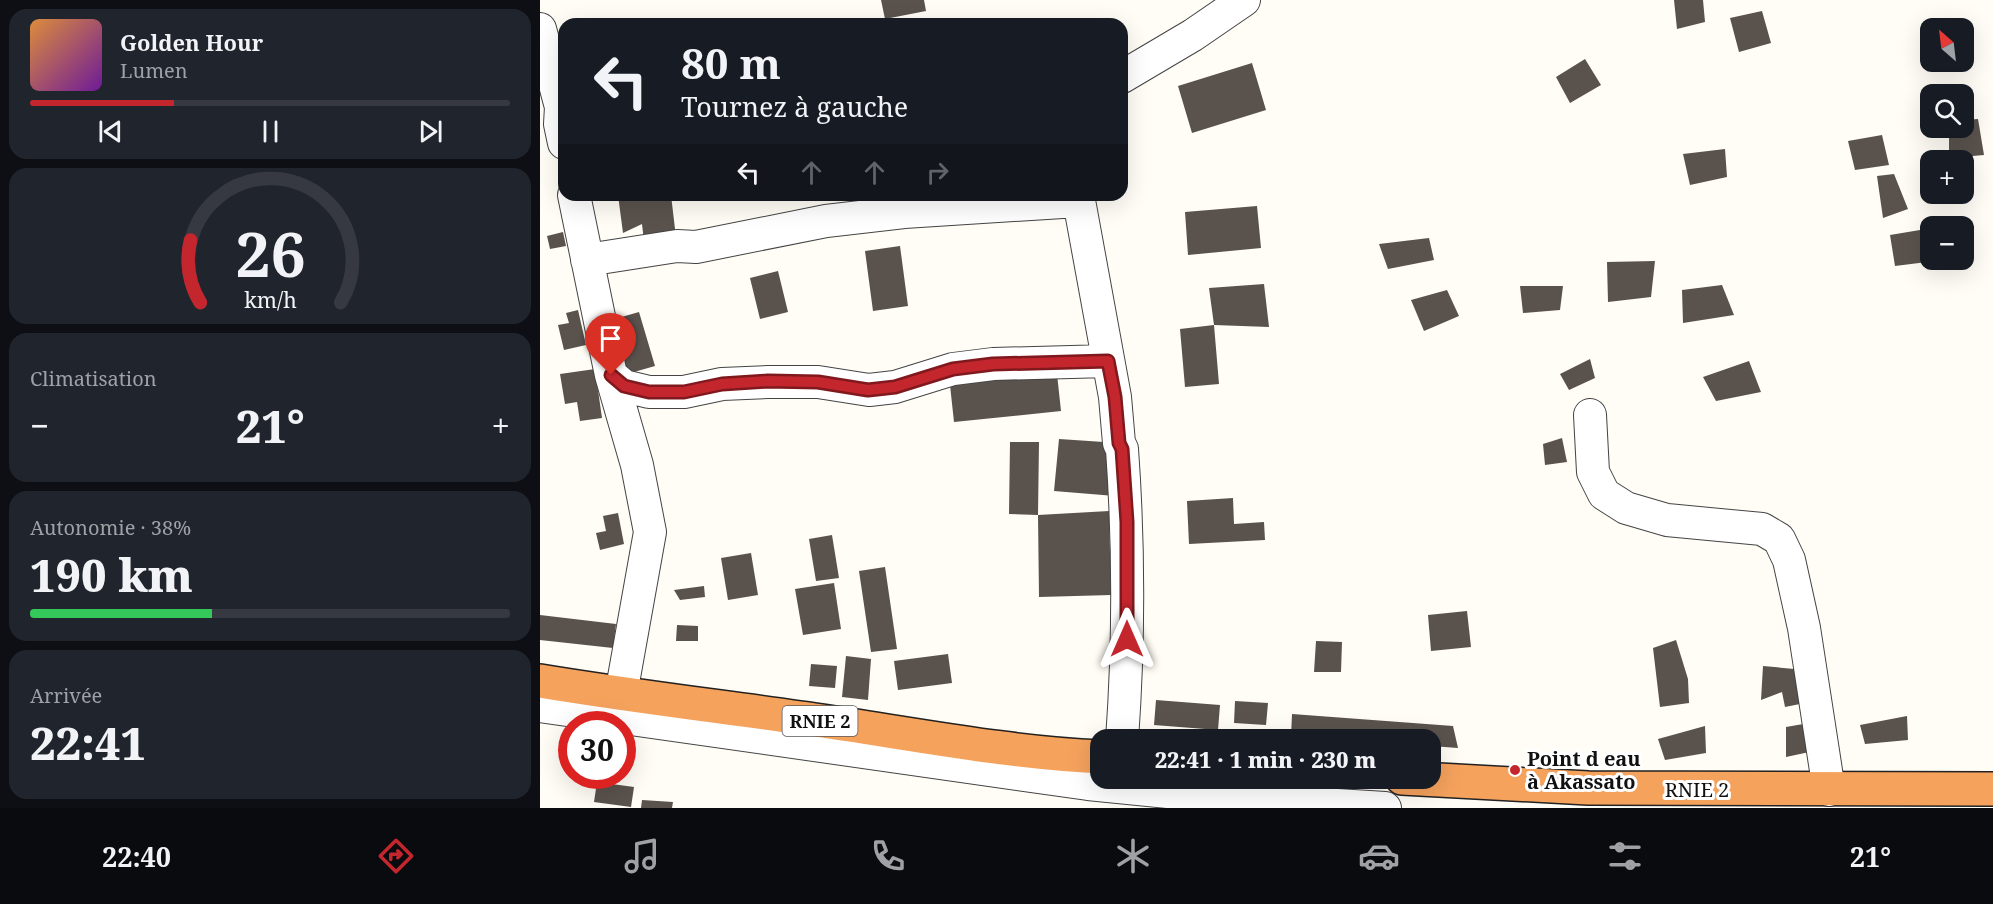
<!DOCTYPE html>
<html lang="fr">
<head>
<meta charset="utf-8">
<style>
	body { margin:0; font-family:"Noto Serif",serif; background:#20242c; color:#f1f3f6; height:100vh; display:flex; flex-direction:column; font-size:22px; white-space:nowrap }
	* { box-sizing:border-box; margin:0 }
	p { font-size:20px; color:#9ea1a6 }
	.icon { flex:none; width:33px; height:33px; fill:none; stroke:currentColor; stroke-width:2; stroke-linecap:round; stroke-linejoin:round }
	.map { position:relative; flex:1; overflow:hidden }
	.drawer { display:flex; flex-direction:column; gap:9px; padding:9px; background:#0d0f14; width:540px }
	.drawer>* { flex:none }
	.banner { position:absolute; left:18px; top:18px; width:570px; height:183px; border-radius:18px; box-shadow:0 6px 24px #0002; background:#171b24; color:#f1f3f6; overflow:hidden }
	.needle { width:39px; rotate:332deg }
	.buttons { position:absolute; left:1380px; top:18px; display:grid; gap:12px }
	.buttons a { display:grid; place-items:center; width:54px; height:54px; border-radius:12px; background:#171b24; box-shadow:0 6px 24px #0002; font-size:30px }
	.speed { position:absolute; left:18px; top:711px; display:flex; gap:12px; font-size:30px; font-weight:700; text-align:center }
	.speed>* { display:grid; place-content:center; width:78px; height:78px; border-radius:50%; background:#171b24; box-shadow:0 6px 24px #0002; line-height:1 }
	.speed .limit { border:9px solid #d22; background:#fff; color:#111 }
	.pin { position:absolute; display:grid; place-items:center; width:51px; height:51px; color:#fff; margin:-62px -26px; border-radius:50% 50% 50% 0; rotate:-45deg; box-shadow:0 0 6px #0007 }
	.pin .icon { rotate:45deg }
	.me { position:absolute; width:66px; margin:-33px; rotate:0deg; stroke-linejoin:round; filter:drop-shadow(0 0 4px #0008) }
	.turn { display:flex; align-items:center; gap:21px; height:126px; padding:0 24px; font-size:27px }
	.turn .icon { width:78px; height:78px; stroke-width:2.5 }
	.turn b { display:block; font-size:42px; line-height:51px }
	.lanes { display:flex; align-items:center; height:57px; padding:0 24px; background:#0003; justify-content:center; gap:30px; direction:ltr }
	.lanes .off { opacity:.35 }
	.big { font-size:45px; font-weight:800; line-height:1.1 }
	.drawer .widget { flex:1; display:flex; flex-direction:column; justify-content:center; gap:9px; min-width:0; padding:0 21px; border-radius:18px; background:#20242c }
	.drawer .dial { align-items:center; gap:0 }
	.dial svg { height:156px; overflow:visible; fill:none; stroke:#363941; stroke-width:7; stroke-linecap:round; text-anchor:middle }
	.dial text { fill:#f1f3f6; stroke:none }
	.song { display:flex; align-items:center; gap:18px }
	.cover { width:72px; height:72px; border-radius:9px; background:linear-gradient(135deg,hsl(30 70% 55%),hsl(280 70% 35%)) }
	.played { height:6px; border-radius:3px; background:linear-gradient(90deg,#c4262e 30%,#363941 30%) }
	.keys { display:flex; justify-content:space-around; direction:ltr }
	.heat { display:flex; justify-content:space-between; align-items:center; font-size:33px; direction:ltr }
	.charge { height:9px; border-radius:4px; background:linear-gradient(90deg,#34c759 38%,#363941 0) }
	.trip { position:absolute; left:550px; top:729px; width:351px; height:60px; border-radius:18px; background:#171b24; box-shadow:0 6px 24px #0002; font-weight:800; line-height:60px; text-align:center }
	.dock { display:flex; height:96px; justify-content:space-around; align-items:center; background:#090b0e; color:#9ea1a6 }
	.dock .icon { width:42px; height:42px }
	.dock .on { color:#c4262e }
	.dock b { font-size:27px; color:#f1f3f6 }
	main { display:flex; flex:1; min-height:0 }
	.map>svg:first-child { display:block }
	.building { fill:#5a524d }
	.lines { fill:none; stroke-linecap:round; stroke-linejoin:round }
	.minor-casing { stroke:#444; stroke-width:34 }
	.highway-casing { stroke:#222; stroke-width:36 }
	.minor { stroke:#fff; stroke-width:32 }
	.highway { stroke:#f5a25d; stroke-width:33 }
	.route-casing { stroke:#7f191e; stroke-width:15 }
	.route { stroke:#c4262e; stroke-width:10 }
	.poi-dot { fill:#c4262e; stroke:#fff; stroke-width:2 }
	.labels { text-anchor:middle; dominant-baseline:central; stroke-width:6; stroke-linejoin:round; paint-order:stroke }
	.shield { fill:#fff; stroke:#585858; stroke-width:1.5 }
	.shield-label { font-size:18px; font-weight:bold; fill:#111 }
	.poi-label { font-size:20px; font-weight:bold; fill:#111; stroke:#fff; text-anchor:start }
	.street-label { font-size:20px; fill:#111; stroke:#fff }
</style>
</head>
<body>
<main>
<section class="drawer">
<div class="widget">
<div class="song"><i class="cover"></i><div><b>Golden Hour</b><p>Lumen</p></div></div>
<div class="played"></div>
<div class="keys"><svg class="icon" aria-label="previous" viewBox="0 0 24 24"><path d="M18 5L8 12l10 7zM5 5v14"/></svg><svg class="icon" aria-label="pause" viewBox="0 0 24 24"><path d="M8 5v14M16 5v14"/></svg><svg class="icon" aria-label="next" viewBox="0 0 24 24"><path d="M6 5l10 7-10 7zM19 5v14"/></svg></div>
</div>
<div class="widget dial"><svg viewBox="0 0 100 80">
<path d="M14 69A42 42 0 1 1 86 69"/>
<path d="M14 69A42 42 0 0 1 9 37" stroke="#c4262e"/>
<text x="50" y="56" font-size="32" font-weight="700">26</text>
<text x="50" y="72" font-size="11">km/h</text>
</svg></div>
<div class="widget"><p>Climatisation</p>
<div class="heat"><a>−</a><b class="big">21°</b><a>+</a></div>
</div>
<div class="widget"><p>Autonomie · 38%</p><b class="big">190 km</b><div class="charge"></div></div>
<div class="widget"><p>Arrivée</p><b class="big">22:41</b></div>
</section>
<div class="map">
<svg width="1453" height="808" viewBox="0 0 1453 808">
	<rect width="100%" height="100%" fill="#fffdf5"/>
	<!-- building -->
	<path class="building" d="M341,0H384L386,11L345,19Z
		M1134,0H1163L1165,22L1137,29Z
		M1222,11L1231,43L1199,52L1190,18Z
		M1045,59L1061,85L1030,103L1016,77Z
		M712,63L726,110L652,133L638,86Z
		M1438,119L1444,155L1409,158V128H1424V120Z
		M1342,135L1349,165L1315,170L1308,141Z
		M1185,149L1187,177L1150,185L1143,154Z
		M1354,174L1368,209L1343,218L1337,176Z
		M78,195H131L137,246L105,250L102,224L83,233Z
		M717,206L721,248L648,255L645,212Z
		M1380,230L1387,262L1355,266L1350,235Z
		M23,232L26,246L10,249L7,236Z
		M889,238L894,260L848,269L839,244Z
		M360,246L368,306L333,311L325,251Z
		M1115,261L1111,297L1068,302L1067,262Z
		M238,271L248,312L220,319L210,278Z
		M724,284L729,327L674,325L669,288Z
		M1182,285L1194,315L1143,323L1142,290Z
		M980,286H1023L1020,310L983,313Z
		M907,290L919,316L884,331L871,300Z
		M38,310L46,345L24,350L18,325L29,323L26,313Z
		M99,312L115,366L87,374L71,320Z
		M674,325L679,384L645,387L640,329Z
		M1050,359L1055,378L1029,390L1020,374Z
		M1209,361L1221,392L1176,401L1163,377Z
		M55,369L62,418L40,421L37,402L25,404L20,374Z
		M517,374L521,411L414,422L410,385Z
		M1022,438L1027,462L1005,465L1003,444Z
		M519,439L579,443L575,496L514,491Z
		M470,442H499L498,515L469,514Z
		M693,498L694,524L724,522L725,540L649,544L647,501Z
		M569,511L571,595L499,597L498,515Z
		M78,513L84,544L60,550L56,533L66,531L63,516Z
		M292,535L299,578L276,581L269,539Z
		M211,553L218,595L188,600L181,558Z
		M345,567L357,649L331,652L319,571Z
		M294,583L301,629L263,635L255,589Z
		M164,586L165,597L140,600L134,590Z
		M927,611L931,647L891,651L888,615Z
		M0,615L76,624L73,648L0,640Z
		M137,625L158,626V641H136Z
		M1136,640L1148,679L1149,703L1120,707L1113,648Z
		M776,641L802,642L801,672H774Z
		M408,654L412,683L358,690L354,661Z
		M306,656L331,659L328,700L302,697Z
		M271,664L297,666L295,688L269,686Z
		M1223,666L1265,670V703L1245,707L1242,692L1221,700Z
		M616,700L680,705L678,730L614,725Z
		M695,701L728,703L726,725L694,723Z
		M752,714L913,726L918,748L891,746V740H791L751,737Z
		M1367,716L1368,740L1325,744L1320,725Z
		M1269,723L1274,751L1246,757V727Z
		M1165,726L1166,753L1125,760L1118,739Z
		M57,782L94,787L91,807L54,802Z
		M102,800L133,802L132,808H101Z"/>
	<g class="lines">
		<defs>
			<path id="minor" d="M0,29L21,107L20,124L24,143
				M582,77L653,35L704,0
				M34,195L71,375L97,465L110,532L81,694
				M538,195L575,397L579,443L582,449C589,546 589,642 582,740
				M47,260L137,246L156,247L286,221L364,212L538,201
				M71,375L84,386L109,392H144L182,384L228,382H278L329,390L355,387L413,369L453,364L568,361
				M1050,415L1053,472L1064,494L1086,508L1127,520L1222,529L1239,539L1249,560L1264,628L1289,790
				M0,706L548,784L687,798L845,808"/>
			<path id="highway" d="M0,681C96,697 193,708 289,722C379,735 470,753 561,757
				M862,778L1048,788L1453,789"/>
		</defs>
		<!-- minor casing -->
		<use href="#minor" class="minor-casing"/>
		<!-- highway casing -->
		<use href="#highway" class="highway-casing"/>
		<!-- minor -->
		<use href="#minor" class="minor"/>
		<!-- highway -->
		<use href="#highway" class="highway"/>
	</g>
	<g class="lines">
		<defs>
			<path id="route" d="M71,375L84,386L109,392H144L182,384L228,381L278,382L328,390L355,387L413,369L453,364L568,361L575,397L579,443L582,449L587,522V639"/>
		</defs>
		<!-- route casing -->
		<use href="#route" class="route-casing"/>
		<!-- route -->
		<use href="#route" class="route"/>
	</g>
	<!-- markers -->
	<circle class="poi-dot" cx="975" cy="770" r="6"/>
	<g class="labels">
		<!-- shield labels -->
		<rect class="shield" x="242.5" y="706" width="75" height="30" rx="4.5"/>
		<g class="shield-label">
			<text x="280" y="721">RNIE 2</text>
		</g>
		<!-- poi labels -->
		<g class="poi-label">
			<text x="987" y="758">Point d eau<tspan x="987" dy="23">à Akassato</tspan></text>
		</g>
		<!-- street labels -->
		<g class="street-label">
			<text x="1157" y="789">RNIE 2</text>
		</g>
	</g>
</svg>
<div class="buttons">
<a><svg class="needle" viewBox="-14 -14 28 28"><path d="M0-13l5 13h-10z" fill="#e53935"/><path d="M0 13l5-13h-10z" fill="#9ea1a6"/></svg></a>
<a><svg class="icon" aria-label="search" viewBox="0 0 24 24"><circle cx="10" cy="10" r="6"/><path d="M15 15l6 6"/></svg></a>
<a>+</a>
<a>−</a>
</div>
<div class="speed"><div class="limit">30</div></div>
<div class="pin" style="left:71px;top:375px;background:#d93025"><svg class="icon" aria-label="arrive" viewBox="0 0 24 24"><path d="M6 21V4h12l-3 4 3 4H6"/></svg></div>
<svg class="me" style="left:587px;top:639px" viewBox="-20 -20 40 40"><path d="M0-17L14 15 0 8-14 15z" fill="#c4262e" stroke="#fff" stroke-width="4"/></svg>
<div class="trip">22:41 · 1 min · 230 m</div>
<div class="banner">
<div class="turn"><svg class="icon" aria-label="left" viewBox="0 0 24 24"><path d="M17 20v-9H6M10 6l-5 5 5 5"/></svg><div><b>80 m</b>Tournez à gauche</div></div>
<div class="lanes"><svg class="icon" aria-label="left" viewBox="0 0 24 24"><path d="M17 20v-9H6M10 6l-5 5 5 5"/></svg><svg class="icon off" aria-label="ahead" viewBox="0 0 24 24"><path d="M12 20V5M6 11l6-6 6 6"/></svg><svg class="icon off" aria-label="ahead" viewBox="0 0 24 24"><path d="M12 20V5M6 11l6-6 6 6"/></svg><svg class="icon off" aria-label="right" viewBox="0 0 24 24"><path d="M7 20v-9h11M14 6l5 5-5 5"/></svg></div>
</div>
</div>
</main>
<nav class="dock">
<b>22:40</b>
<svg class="icon on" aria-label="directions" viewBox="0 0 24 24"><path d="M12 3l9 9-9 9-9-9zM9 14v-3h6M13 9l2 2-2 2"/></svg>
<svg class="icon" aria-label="music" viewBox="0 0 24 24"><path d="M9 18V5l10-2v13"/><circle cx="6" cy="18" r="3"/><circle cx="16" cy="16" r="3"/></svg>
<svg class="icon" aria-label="phone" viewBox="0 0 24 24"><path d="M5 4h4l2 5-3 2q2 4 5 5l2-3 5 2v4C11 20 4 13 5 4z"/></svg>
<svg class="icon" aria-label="climate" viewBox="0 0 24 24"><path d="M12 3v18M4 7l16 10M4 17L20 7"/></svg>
<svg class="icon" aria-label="car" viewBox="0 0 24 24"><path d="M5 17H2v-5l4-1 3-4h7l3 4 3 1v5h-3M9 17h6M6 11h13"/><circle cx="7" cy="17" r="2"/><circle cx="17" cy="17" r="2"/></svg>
<svg class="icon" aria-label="filters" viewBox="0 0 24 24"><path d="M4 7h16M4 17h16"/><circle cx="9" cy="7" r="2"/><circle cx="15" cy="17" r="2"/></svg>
<b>21°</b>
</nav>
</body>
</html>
